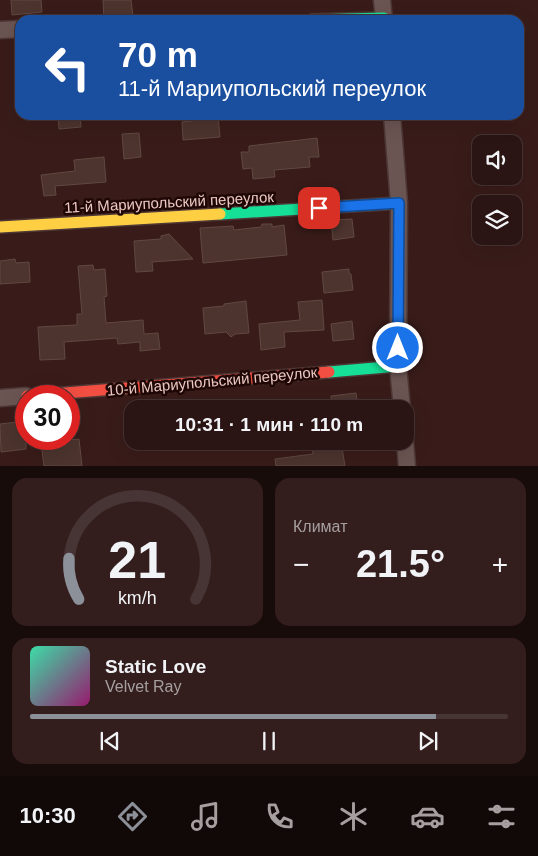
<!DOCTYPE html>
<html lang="ru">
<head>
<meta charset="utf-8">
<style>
	body { margin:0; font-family:Helvetica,sans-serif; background:#331e1d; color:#f1f3f6; height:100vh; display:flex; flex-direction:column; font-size:19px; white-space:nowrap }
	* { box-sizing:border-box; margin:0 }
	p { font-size:16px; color:#a69fa0 }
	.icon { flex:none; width:28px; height:28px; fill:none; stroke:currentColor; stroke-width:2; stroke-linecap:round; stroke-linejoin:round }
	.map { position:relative; height:466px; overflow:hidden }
	.side { display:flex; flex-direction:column; gap:12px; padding:12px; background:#180c0b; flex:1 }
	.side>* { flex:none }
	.hud { position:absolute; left:15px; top:15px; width:509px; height:105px; border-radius:15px; box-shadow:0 5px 20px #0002,0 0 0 1px #473434; background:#1a4fa0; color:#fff; overflow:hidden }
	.tools { position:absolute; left:472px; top:135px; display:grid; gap:10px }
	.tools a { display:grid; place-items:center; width:50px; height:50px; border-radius:10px; background:#2b1514; box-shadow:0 5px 20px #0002,0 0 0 1px #473434; font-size:25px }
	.speed { position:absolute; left:15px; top:385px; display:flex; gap:10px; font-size:25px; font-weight:700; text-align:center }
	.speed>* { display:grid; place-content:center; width:65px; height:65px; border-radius:50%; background:#2b1514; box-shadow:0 5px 20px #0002,0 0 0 1px #473434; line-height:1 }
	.speed .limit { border:8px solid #d22; background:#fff; color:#111 }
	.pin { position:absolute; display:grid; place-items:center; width:42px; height:42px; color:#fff; margin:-21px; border-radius:10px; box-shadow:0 2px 8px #0006 }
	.me { position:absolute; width:55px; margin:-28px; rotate:0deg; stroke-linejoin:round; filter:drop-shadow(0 0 4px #0008) }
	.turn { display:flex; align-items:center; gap:18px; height:105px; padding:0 20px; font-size:22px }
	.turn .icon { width:65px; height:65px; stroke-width:2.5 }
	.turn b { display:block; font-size:35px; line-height:42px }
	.big { font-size:38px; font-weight:800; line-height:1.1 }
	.side .card { flex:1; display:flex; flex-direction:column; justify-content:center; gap:8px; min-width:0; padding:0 18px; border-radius:15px; background:#331e1d }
	.side .dial { align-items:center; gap:0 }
	.dial svg { height:130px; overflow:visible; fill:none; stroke:#473434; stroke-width:7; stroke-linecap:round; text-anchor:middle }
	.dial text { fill:#f1f3f6; stroke:none }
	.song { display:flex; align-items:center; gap:15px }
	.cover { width:60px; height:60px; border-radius:8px; background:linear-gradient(135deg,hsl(160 70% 55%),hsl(320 70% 35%)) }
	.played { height:5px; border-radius:2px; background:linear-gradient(90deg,#8c9099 85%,#473434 85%) }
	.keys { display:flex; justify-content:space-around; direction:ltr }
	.heat { display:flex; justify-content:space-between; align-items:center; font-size:28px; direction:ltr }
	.side .tiles { flex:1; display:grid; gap:12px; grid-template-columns:1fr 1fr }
	.card:last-child { grid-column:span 2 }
	.trip { position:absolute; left:124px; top:400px; width:290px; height:50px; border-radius:15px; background:#2b1514; box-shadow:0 5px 20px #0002,0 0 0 1px #473434; font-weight:800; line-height:50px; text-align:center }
	.tab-bar { display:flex; height:80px; justify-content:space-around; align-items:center; background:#110808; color:#a69fa0 }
	.tab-bar .icon { width:35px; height:35px }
	.tab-bar .selected { color:#8c9099 }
	.tab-bar b { font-size:22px; color:#f1f3f6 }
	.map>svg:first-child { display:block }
	.building { fill:#4d342e; stroke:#604942 }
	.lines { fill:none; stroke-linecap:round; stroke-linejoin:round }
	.street-casing { stroke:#4e3836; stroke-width:19 }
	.fast-casing { stroke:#4e3836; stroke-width:14 }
	.slow-casing { stroke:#4e3836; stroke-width:14 }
	.jam-casing { stroke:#4e3836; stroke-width:14 }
	.street { stroke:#6b5552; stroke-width:16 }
	.fast { stroke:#16e098; stroke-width:11 }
	.slow { stroke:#ffcf43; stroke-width:11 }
	.jam { stroke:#f24e42; stroke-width:11 }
	.route-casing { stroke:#114b97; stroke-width:12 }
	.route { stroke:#1a73e8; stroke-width:9 }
	.labels { text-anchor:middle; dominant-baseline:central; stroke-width:5; stroke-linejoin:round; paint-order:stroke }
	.street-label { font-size:15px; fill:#ebc7c2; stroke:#1e0705 }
</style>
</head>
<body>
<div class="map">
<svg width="538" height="466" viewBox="0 0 538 466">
	<rect width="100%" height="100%" fill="#391c1a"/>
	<!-- building -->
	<path class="building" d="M11,0H41L42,12L12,15Z
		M103,0H131L133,16L104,19Z
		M58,115H80L81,127L59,129Z
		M192,115H218L220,137L183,140L182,122L192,121Z
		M139,133L141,157L124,159L122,134Z
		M317,138L319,157H309L310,167L274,170L275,177L253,179L252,168L243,169L241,152H249V146Z
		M104,157L106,182L55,186L56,195L44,196L41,175L75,171L74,160Z
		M352,219L354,237L333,240L331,220Z
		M262,224H272V227L284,225L287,255L203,263L200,228L233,226L234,230L261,227Z
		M169,234L193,259L152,262L153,271L136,272L134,241L161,239V236Z
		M15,259L16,263L29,262L30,282L0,284V261Z
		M93,265L94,270L105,269L107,296L104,297L106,323L143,320L144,334L158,333L160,349L140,351V342L118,344L117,338L64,342L65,359L40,360L38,327L77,325V314H82L78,266Z
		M349,269V274H351L353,290L324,293L322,272Z
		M322,300L324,330L284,332L285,347L261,350L259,324L300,320L298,302Z
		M246,301L249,333L235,334L231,337L226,332L205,334L203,308L224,306V304Z
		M352,321L354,339L333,341L331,324Z
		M356,393L358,409H332L331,396Z
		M26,421V449L1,452L0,424Z
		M79,439L82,466H44L41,443Z
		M311,441H341L345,466H276L275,459L313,454Z"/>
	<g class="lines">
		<defs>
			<path id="street" d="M382,0L384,20
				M0,30L20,29
				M392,115L399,203L398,366L402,409
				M0,398L26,396
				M405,441L407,466"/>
			<path id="fast" d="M312,20L384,18
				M220,214L399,203
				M329,372L398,366"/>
			<path id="slow" d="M0,227L220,214"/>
			<path id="jam" d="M27,396L329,372"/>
		</defs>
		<!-- street casing -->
		<use href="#street" class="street-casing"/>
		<!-- fast casing -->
		<use href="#fast" class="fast-casing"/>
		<!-- slow casing -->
		<use href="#slow" class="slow-casing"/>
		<!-- jam casing -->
		<use href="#jam" class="jam-casing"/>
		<!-- street -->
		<use href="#street" class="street"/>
		<!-- fast -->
		<use href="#fast" class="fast"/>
		<!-- slow -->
		<use href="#slow" class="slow"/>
		<!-- jam -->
		<use href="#jam" class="jam"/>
	</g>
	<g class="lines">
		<defs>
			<path id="route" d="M319,208L399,203L398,348"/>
		</defs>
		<!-- route casing -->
		<use href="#route" class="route-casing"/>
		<!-- route -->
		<use href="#route" class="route"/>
	</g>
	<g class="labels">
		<!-- street labels -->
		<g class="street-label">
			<text transform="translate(169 202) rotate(-3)">11-й Мариупольский переулок</text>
			<text transform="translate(212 381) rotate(-5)">10-й Мариупольский переулок</text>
		</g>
	</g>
</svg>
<div class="tools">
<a><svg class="icon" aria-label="sound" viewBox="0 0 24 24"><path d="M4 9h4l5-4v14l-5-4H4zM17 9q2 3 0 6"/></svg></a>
<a><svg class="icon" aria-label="layers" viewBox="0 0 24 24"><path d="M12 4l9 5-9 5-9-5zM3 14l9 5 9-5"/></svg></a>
</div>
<div class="speed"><div class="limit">30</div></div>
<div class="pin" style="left:319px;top:208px;background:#d93025"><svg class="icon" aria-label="arrive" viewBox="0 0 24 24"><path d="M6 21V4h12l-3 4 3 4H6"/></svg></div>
<svg class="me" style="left:398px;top:348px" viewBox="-20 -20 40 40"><circle r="17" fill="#1a73e8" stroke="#fff" stroke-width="3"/><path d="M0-11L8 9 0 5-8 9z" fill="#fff"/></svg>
<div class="trip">10:31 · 1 мин · 110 m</div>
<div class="hud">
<div class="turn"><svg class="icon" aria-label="left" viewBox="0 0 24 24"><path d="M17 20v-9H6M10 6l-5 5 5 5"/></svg><div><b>70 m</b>11-й Мариупольский переулок</div></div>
</div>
</div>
<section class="side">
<div class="tiles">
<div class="card dial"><svg viewBox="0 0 100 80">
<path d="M14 69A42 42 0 1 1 86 69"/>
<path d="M14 69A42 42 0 0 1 8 44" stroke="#8c9099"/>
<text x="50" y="56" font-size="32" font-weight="700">21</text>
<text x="50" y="72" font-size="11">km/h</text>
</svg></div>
<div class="card"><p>Климат</p>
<div class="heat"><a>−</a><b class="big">21.5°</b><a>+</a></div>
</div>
<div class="card">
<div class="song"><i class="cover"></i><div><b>Static Love</b><p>Velvet Ray</p></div></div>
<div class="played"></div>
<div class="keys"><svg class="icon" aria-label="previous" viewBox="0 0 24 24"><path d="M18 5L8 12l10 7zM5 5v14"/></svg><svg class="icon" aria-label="pause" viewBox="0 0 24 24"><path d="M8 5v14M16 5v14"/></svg><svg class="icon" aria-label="next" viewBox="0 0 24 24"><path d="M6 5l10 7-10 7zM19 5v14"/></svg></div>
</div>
</div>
</section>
<nav class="tab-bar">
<b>10:30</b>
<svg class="icon selected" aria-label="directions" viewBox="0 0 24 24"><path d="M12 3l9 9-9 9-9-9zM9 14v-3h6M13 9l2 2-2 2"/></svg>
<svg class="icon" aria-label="music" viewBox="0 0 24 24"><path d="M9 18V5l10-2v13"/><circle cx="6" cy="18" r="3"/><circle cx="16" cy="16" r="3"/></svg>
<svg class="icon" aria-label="phone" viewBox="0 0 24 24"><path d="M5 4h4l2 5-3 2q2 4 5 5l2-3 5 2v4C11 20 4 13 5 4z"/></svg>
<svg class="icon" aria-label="climate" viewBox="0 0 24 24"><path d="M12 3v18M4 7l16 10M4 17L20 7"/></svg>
<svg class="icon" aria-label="car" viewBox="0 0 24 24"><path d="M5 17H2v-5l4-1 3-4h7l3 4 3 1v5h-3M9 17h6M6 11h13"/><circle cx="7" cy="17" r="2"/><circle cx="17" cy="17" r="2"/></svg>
<svg class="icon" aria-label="filters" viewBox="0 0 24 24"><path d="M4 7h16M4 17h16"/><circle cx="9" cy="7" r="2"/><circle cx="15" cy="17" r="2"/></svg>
</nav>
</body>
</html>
